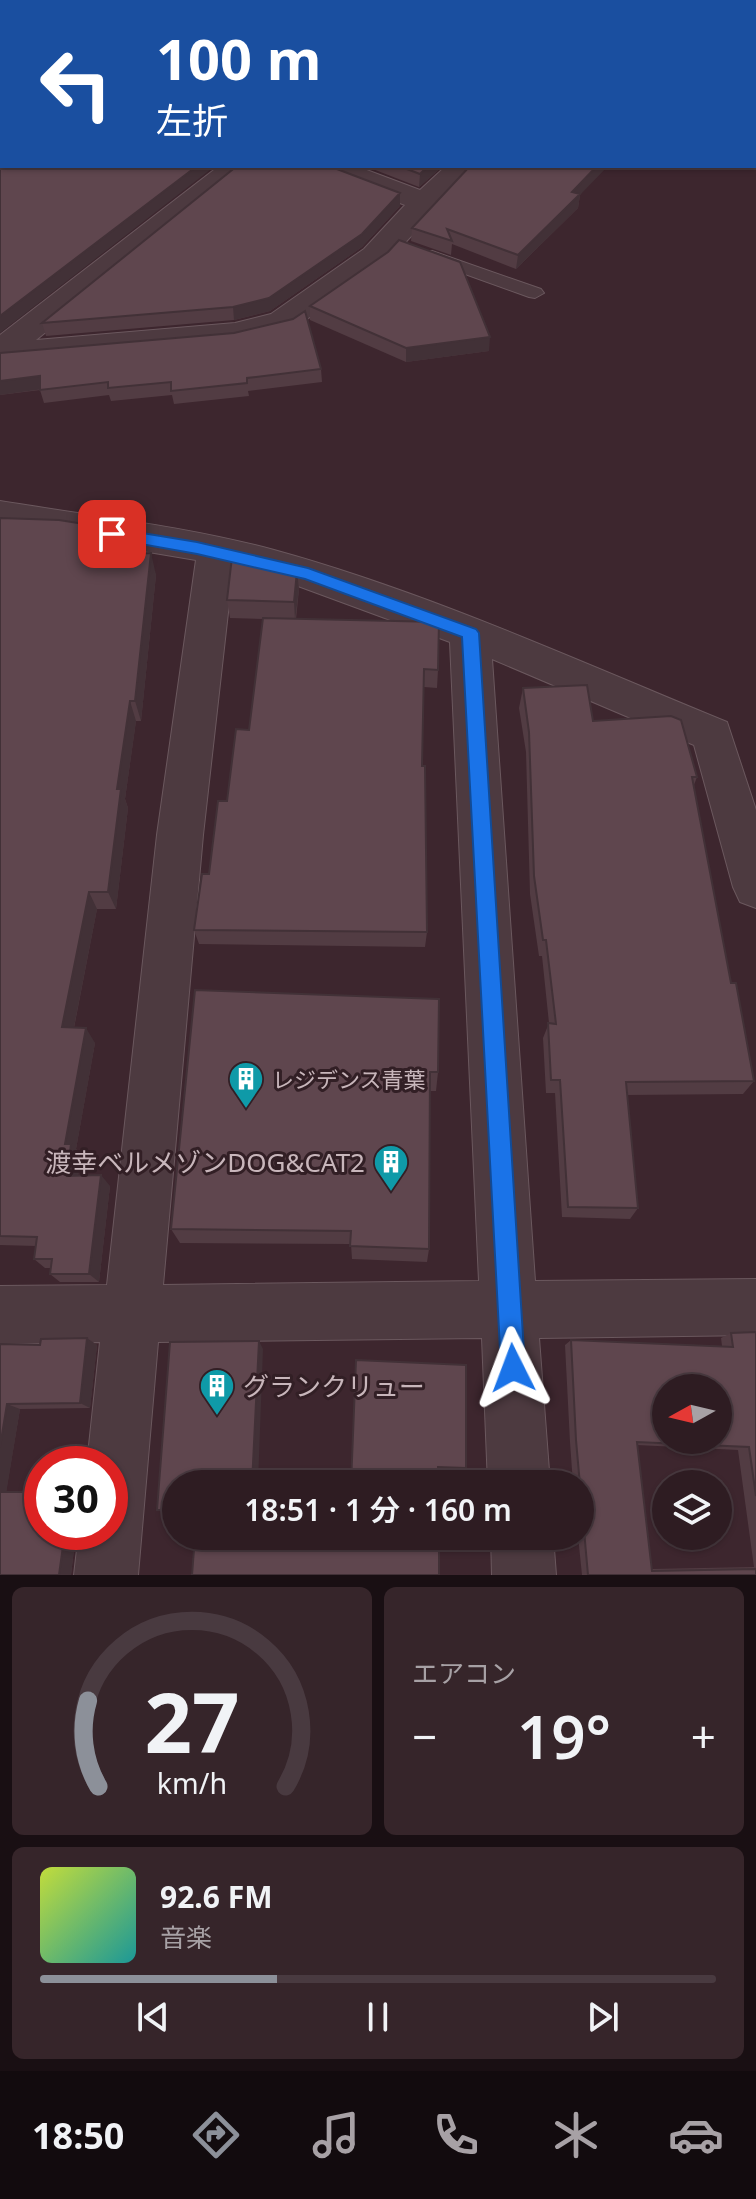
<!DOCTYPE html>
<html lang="ja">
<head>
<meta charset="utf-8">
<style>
	body { margin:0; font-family:"Noto Sans","Noto Sans JP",sans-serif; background:#36252a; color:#f1f3f6; height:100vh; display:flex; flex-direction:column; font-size:30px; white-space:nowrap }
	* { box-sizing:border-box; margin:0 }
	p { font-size:26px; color:#a7a1a5 }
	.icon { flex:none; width:44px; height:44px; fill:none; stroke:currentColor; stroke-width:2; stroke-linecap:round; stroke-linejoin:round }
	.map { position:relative; height:1575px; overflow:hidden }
	.drawer { display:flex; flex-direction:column; gap:12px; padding:12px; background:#190f13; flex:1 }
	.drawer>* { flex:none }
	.guide { position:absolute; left:0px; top:0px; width:756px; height:168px; box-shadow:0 2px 6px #0004,0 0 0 2px #493a40; background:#1a4fa0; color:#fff; overflow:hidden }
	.needle { width:52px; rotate:262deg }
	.buttons { position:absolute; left:652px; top:1374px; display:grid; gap:16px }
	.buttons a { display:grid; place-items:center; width:80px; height:80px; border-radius:50%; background:#2e1c22; box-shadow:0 2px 6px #0004,0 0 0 2px #493a40; font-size:40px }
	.speed { position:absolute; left:24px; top:1446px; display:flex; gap:16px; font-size:40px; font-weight:700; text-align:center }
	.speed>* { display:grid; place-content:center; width:104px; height:104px; border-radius:50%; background:#2e1c22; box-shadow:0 2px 6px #0004,0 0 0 2px #493a40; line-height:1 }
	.speed .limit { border:12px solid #d22; background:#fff; color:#111 }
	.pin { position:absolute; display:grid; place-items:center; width:68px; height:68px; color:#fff; margin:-34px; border-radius:16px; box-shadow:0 4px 12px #0006 }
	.me { position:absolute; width:88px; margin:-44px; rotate:357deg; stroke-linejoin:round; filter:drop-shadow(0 0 6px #0008) }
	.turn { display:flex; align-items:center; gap:28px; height:168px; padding:0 24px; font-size:36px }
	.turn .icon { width:104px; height:104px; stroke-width:2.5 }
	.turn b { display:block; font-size:56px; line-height:68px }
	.big { font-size:60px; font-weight:600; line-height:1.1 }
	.drawer .card { flex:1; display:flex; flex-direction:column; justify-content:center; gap:12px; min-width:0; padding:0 28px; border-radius:12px; background:#36252a }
	.drawer .dial { align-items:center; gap:0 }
	.dial svg { height:208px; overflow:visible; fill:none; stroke:#493a40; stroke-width:7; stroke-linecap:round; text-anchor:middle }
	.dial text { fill:#f1f3f6; stroke:none }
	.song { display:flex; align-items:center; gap:24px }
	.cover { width:96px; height:96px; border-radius:12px; background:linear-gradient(135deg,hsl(70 70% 55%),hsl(180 70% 35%)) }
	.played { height:8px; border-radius:4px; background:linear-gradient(90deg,#8c9099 35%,#493a40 35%) }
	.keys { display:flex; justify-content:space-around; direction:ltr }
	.heat { display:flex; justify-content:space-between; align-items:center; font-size:44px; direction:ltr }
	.drawer .tiles { flex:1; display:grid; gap:12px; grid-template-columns:1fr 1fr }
	.card:last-child { grid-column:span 2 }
	.trip { position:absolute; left:162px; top:1470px; width:432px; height:80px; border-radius:40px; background:#2e1c22; box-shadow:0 2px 6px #0004,0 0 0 2px #493a40; font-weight:600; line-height:80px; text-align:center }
	.menu { display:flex; height:128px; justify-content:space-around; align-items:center; background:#120b0e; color:#a7a1a5 }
	.menu .icon { width:56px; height:56px }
	.menu .current { color:#8c9099 }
	.menu b { font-size:36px; color:#f1f3f6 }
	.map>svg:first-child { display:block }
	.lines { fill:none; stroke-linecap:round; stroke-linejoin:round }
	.lane-casing { stroke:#6b585e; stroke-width:2 }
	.street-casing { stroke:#6b585e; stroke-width:2 }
	.lane { fill:#4d3a40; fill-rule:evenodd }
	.street { fill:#4d3a40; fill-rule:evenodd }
	.wall { fill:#523c43; fill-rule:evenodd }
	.shaded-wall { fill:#423137 }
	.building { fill:#5f464e; stroke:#423137; stroke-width:2; fill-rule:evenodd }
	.route { fill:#1a73e8; stroke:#114b97; stroke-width:2 }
	.labels { text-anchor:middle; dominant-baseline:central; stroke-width:6; stroke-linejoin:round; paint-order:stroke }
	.poi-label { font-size:22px; fill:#c8b6bb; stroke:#321f25; text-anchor:start }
	.near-poi-label { font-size:26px; fill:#c8b6bb; stroke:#321f25; text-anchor:end }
</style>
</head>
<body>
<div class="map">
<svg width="756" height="1575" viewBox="0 0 756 1575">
	<rect width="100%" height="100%" fill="#3d262e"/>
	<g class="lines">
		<defs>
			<path id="lane" d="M432,251L541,289L544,293L535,298L529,297L426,260L424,256L426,252Z"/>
			<path id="street" d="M219,166H251L36,340L235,323L271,314L364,249L405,205L320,172L316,166H356L420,190L446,166H477L386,263L293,329L235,343L0,363V335Z
				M0,501C91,516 185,526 274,550C430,593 578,661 727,722L756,810V908L740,902L733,887L694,745L492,659L535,1281L756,1279V1335L539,1338L550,1484H488L482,1338L158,1342L138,1575H74L79,1532H110V1464H87L100,1342L0,1344V1286L107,1285L157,835L196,560L0,527ZM233,568L298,586L450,642L479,1281L163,1285L203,835Z
				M491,1536H553L556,1575H492Z"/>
		</defs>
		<!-- lane casing -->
		<use href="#lane" class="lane-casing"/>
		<!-- street casing -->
		<use href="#street" class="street-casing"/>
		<!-- lane -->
		<use href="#lane" class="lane"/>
		<!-- street -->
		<use href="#street" class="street"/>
	</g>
	<!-- wall -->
	<path class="wall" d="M0,0L2,2V152L1,148H0V26L2,24V19H0Z
		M365,166H443L419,187Z
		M580,195L578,208L516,269L452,244L451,255L411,241L412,228Z
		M400,206L362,247L270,311L234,320L46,336L42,323Z
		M310,306L489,351L406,362L310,320Z
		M0,353L321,369L322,382L248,391L249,396L174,404L172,395L111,401L109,395L44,403L40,390L0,395Z
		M0,518L141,533L146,554L156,575L141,721H136L125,799L128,808L116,909H97L74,1028L95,1043L76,1149L81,1155L78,1175L110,1186L99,1282H60L50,1274L51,1268H45L34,1259L36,1246L0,1245Z
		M297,571L299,589L296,619L438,670L437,688L424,687L422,766L427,932L425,947L199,944L194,930L227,801L249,730L263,619L230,618L227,600Z
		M523,688L593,721L697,777L694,785L731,983L754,1081L743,1094L627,1095L638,1208L630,1219L562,1217L555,1093H546L543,1038L549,1023L542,956H539L530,894L526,752L519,708Z
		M195,990L438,1072L436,1091H430L429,1249L427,1262L352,1259L351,1244L180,1243L171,1229Z
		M756,1332V1575H582L578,1536H580V1484H573L570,1442L565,1345L571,1340L722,1346L721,1338L731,1333ZM637,1445L738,1450L754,1567L652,1569Z
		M87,1338L97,1345L90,1408L20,1409L6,1492L42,1532H76L71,1575H0V1344L40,1345Z
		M356,1360L466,1468L462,1471L438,1470Z"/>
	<!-- shaded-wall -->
	<path class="shaded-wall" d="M197,166H215L0,333V316Z
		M428,166H443L419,187L420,174Z
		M597,166H608L580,195L578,208L516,269L518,255L572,192Z
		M400,193V206L362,247L270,311L234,320L233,307Z
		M490,337L489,351L406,362V348Z
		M40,376L43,389L0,395V381Z
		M141,533L146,555L138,554Z
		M151,553L156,575L141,721L135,701Z
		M297,571L299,589L295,620L294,602Z
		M130,701L136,721L125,799L128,808L116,909L108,892L117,789Z
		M89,892L97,909L71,1042L62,1027Z
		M86,1028L95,1043L76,1149L81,1155L77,1186L67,1176L65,1144Z
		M101,1175L110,1186L99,1282L89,1274Z
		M87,1338L97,1345L90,1408L80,1403Z
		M259,1341L263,1349L258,1484H252Z
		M7,1404L20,1409L6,1494L0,1493V1447Z
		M65,1532H76L71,1575H59Z
		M250,1536H256L255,1542H250Z"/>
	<!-- building -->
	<path class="building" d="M0,0H741L739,2H2V150V137L0,136V26L2,24V7H0Z
		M0,157H2V166H197L0,316Z
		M237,166H329L400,193L362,234L269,298L233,307L42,323Z
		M399,166H428L420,174Z
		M470,166H597L572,192L580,194L518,255L447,229L452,241L412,228Z
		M399,240L460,262L490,337L406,348L310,306L388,252Z
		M305,311L321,369L247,378V383L171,391V382L108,388V382L40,390V376L0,381V353L234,333L293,319Z
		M0,518L59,520L141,533L138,554L151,553L135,701H130L117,789H121L108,892H89L62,1027L86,1028L65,1144H71L67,1176L101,1175L89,1274H50L52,1259H34L37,1237L0,1236Z
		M232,557H248L297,571L294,602L227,600Z
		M263,618L439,622L438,670L424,669L422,766H425L427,932L194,930L202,874H209L218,801H227L236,729L249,730Z
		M587,685L593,721L671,716L681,720L697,777H692L731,983H736L754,1081L626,1082L638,1208L568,1207L560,1080H551L548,1023L556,1024L546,940H543L534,876L529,732L523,688Z
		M195,990L439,999L438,1072H430L429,1249L350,1246L351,1231L171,1229Z
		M756,1332V1496L749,1447L637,1442L652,1571L756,1569V1575H588L576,1440L571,1340L733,1347L731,1333ZM666,1388H718V1440H666Z
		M87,1338L80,1403L7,1404L0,1447V1344L40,1345L41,1339Z
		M259,1341L252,1484H176V1510H157L170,1342Z
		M356,1360L466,1365V1468L438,1467V1484H351Z
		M0,1492H42V1532H65L59,1575H0Z
		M195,1536H250V1542L334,1544V1536H439V1575H192Z"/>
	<!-- route -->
	<path class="route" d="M112,528L197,542L308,568L476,629L479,633L525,1368L521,1377L513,1380L504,1377L501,1368L462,637L305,579L197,554L107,538V530Z"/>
	<!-- icons -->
	<defs>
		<symbol id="building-pin" viewBox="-11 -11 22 30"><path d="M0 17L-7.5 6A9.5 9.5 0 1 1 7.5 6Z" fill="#0f9aa8" stroke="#321f25"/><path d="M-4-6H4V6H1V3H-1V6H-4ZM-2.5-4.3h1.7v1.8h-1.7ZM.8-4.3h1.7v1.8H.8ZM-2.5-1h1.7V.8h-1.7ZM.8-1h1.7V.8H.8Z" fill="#fff"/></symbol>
	</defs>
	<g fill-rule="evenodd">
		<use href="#building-pin" x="226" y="1059" width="40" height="54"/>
		<use href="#building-pin" x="371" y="1142" width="40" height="54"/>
		<use href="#building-pin" x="197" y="1366" width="40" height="54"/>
	</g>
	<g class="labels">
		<!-- poi labels -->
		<g class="poi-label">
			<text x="272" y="1079">レジデンス青葉</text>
		</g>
		<!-- near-poi labels -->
		<g class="near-poi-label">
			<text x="365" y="1162">渡幸ベルメゾンDOG&amp;CAT2</text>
			<text x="243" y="1386" text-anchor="start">グランクリュー</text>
		</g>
	</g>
</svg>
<div class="buttons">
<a><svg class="needle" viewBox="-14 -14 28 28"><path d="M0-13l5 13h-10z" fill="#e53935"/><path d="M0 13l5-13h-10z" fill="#a7a1a5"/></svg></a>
<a><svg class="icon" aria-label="layers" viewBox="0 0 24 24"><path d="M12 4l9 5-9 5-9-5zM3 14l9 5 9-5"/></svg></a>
</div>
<div class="speed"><div class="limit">30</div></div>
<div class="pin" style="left:112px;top:534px;background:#d93025"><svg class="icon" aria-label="arrive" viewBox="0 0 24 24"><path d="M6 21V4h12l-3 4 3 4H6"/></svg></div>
<svg class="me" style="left:513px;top:1368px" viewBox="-20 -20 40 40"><path d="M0-17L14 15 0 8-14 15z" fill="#1a73e8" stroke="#fff" stroke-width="4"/></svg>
<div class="trip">18:51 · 1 分 · 160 m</div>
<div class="guide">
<div class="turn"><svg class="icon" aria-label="left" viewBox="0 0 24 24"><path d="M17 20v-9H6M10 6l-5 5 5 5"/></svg><div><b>100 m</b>左折</div></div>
</div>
</div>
<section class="drawer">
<div class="tiles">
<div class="card dial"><svg viewBox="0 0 100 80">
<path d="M14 69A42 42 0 1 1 86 69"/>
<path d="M14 69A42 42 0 0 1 10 36" stroke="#8c9099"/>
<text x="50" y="56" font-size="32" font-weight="700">27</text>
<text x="50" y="72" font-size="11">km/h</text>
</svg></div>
<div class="card"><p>エアコン</p>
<div class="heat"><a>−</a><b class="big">19°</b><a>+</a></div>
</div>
<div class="card">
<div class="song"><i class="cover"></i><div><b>92.6 FM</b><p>音楽</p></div></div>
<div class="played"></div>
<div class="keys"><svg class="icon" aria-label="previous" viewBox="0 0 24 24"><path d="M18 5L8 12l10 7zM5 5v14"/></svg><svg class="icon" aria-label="pause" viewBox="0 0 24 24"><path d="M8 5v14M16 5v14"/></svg><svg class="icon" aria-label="next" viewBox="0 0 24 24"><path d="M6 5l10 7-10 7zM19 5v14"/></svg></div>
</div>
</div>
</section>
<nav class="menu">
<b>18:50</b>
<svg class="icon current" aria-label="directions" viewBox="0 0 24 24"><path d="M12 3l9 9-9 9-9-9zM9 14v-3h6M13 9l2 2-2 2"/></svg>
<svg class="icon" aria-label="music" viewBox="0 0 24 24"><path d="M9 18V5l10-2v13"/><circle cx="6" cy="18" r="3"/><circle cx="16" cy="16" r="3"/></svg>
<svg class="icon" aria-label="phone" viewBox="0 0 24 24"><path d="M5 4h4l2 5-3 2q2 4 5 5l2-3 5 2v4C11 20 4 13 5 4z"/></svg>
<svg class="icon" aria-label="climate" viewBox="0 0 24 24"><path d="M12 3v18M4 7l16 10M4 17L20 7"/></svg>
<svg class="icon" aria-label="car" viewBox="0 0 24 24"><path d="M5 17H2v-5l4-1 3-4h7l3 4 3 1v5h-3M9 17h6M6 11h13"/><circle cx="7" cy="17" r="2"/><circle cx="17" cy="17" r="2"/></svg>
</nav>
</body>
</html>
